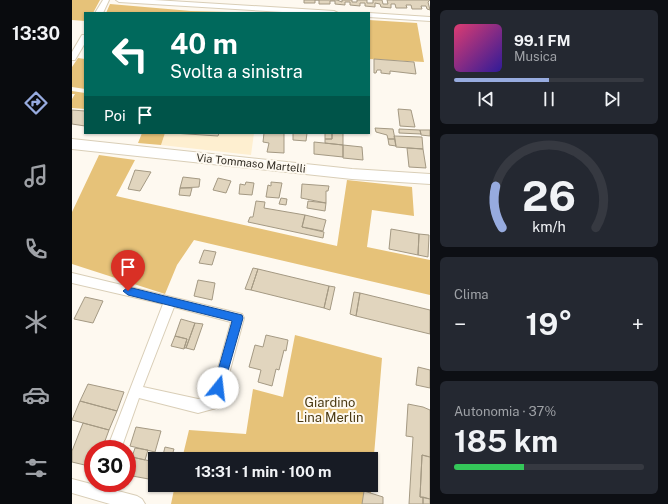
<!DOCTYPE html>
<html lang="it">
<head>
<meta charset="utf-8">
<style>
	body { margin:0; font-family:"Public Sans",sans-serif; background:#242831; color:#f1f3f6; height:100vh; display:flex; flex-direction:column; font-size:15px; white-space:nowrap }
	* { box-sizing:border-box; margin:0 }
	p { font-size:13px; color:#9ea1a6 }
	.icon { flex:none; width:22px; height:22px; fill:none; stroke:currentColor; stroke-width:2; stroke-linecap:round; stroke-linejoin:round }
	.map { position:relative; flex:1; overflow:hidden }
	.sheet { display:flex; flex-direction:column; gap:10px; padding:10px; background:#0d0f14; width:238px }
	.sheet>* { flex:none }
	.hud { position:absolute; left:12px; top:12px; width:286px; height:122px; border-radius:0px; box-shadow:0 1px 3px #0004; background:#00695c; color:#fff; overflow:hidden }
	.speed { position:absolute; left:12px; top:440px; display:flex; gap:8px; font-size:20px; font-weight:700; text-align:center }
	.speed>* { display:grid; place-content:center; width:52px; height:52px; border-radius:50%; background:#171b24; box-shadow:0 1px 3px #0004; line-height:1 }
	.speed .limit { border:6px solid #d22; background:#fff; color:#111 }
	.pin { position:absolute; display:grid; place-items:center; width:34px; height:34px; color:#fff; margin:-41px -17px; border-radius:50% 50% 50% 0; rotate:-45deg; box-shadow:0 0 4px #0007 }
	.pin .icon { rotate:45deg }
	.me { position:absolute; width:44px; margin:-22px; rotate:16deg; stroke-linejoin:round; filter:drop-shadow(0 0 3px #0008) }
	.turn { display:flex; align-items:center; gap:14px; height:84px; padding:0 20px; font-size:18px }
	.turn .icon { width:52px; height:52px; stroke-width:2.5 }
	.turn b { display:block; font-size:28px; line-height:34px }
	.then { display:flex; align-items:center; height:38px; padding:0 20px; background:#0003; gap:8px; font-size:15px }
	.big { font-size:30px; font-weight:700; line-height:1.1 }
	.sheet .widget { flex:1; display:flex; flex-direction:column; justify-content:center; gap:6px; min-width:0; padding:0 14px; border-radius:6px; background:#242831 }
	.sheet .dial { align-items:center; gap:0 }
	.dial svg { height:104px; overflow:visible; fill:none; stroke:#363941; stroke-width:7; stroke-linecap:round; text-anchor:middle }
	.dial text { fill:#f1f3f6; stroke:none }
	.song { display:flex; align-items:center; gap:12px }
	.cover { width:48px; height:48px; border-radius:6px; background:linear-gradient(135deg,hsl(340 70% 55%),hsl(250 70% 35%)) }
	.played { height:4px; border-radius:2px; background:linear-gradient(90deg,#97abdf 50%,#363941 50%) }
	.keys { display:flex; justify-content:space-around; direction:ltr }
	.heat { display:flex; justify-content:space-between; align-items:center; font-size:22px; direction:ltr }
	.charge { height:6px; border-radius:3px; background:linear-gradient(90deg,#34c759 37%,#363941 0) }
	.trip { position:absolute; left:76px; top:452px; width:230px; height:40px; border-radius:0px; background:#171b24; box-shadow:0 1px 3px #0004; font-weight:700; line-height:40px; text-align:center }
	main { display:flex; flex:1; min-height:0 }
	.menu { display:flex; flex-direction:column; width:72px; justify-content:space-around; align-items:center; background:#090b0e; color:#9ea1a6 }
	.menu .icon { width:28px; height:28px }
	.menu .active { color:#97abdf }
	.menu b { font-size:18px; color:#f1f3f6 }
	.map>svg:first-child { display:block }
	.built { fill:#feefd0 }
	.green { fill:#e6c279 }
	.building { fill:#e1d5be; stroke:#a49983 }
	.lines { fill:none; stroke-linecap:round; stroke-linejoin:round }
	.minor-casing { stroke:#d9ceb7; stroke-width:2 }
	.secondary-casing { stroke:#d9ceb7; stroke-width:2 }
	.minor { fill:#fff; fill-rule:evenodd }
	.secondary { fill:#fff; fill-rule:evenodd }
	.route { fill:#1a73e8; stroke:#114b97 }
	.labels { text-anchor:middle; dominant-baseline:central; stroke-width:4; stroke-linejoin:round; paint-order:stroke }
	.street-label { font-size:11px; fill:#322d24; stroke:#fef9f0 }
	.near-park-label { font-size:13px; fill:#4b3a13; stroke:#fef9f0 }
</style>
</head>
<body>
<main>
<nav class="menu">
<b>13:30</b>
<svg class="icon active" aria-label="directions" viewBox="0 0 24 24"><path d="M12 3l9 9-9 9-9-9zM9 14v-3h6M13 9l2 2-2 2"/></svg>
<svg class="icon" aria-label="music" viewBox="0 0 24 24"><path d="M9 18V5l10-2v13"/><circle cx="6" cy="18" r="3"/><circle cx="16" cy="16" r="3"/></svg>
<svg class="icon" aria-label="phone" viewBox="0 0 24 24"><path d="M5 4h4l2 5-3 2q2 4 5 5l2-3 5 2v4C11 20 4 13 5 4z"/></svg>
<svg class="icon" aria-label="climate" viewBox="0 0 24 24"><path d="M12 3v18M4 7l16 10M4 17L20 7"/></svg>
<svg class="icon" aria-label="car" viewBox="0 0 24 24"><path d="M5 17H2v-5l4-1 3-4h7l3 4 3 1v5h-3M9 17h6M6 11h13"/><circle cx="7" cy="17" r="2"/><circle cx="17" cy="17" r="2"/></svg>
<svg class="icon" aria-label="filters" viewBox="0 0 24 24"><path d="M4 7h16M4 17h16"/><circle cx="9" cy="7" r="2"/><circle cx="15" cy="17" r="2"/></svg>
</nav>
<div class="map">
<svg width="358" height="504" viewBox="0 0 358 504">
	<rect width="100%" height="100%" fill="#fef9f0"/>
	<!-- built -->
	<path class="built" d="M93,133H182L179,155L89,145Z"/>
	<!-- green -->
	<path class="green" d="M0,0H28L21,13H13V21L0,20Z
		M38,4L119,11L192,13H34Z
		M297,20L345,23L352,62L297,59Z
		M6,58L13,59V89L0,87V67Z
		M0,91L13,93V109L0,108V99L3,94H0Z
		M70,133H93L89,145L66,143Z
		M27,155L63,160L44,196L265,246L275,180L340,187L342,216L300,210L295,247L358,260V295L122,240L105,265L93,294L0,264V212Z
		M223,335L310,358L298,504H99L103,485H299V459H110L117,430L174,434L181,389L211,397Z"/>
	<!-- building -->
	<path class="building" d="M232,0H265L270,2V0H280V2H285V0H295V3H301V0H310L311,4H316L315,0H358L356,2L358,10L355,9L354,6H349L350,9H340L339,5H334L335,8H324L323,4H319V8L309,7L308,4L303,3V7L293,6V3H288V6L278,5V2H273V5L263,4V1H258V4H247V0H243V3H232Z
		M302,59L342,62L344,74L318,71V74L309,73V70H305L304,73H302Z
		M326,109L339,110L343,127L328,126Z
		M0,110L13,111V126L0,124Z
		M303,128L321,129L323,139H316L315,135L304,132Z
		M327,129L348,130L349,134L327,133Z
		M348,130H358V136L349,135Z
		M101,133H147L146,136Z
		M192,133H212V153L195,152L197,143L191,142Z
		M221,133H235L234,141L221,140Z
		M253,133H260V139H253Z
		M260,133H271V145L253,143V139H260Z
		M322,136L350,137L351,149L324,147Z
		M316,139H323L324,146L317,145Z
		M242,142L271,145V157L242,154Z
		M271,145L290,147L291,160L271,158Z
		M335,148L351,149L354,168L337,167Z
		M63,170L79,172L68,191L56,189Z
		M111,177L128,179L127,187L108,188Z
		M146,178L159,181L154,193L141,190Z
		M174,182L182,183L180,195L167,194L168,184L173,185Z
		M199,182L210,183L207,198L194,197L196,185L199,186Z
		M230,184L257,186L256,191H254V203L229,198Z
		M108,188H120L118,196L107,195Z
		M209,198L215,199L214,205L207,204Z
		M184,201L193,202L192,208L233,215L230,227L252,232L251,238L176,222L178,217H181Z
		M236,201L254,203L253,211L235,208Z
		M233,215L254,220L251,231L230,227Z
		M319,229L347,234L346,255L317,249Z
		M347,234L357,235L356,257L346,255Z
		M132,250L144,252L140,265L127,263Z
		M181,268L186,269L179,290L173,289Z
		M186,269L257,286L252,308L179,290Z
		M126,280L143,283L140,300L122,296Z
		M257,286L263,287L258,310L252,308Z
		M282,292L288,293L284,316L278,314Z
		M288,293L358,310V334L284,316Z
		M13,297L31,301L21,323L2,319Z
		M109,319L123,323L114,348H112L115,339L103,336Z
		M123,323L131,324L122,350L114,348Z
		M194,335L216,340L214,351L212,350L207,370L204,369L200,386L186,382L189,370L177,367L183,345L191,347Z
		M103,336L115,339L112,349L99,346Z
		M346,367L358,370V388L344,385Z
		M16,384L52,392L45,411L8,401Z
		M8,401L45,411L37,430L0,420Z
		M336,404L351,407L358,410V457L350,455L348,497H351V504H337L341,437L334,436Z
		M11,423L37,430L30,449H21V467L0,462V451Z
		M64,427L89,431L83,452L58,446Z
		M93,447L102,449L99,459H90Z
		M63,448L76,450L73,460L60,457Z
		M350,455L358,457V499L348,497Z
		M55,456L83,462L82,480L55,475Z
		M292,491L311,497V504H290Z
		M351,497L358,499V504H351Z"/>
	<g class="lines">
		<defs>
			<path id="minor" d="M31,0H37L31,13H23Z
				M44,0H82L262,11L266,13H227L47,2Z
				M296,13H297L358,17V21L297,17Z
				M10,35H13V43L3,60H0V52Z
				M0,273L170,314L172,318L148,407L126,413L67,398L49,449H35L91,304L0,283ZM102,307L159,322L138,397L126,399L71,387Z
				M0,479L65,496L70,499L73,504H38L0,493Z"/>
			<path id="secondary" d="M0,139L280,169L358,174V184L280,179L0,149Z"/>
		</defs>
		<!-- minor casing -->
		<use href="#minor" class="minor-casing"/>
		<!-- secondary casing -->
		<use href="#secondary" class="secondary-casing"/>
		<!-- minor -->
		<use href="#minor" class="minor"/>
		<!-- secondary -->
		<use href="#secondary" class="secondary"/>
	</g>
	<!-- route -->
	<path class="route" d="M56,287L170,315L171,318L150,392L146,393L143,392L141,388L160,321L56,295L51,291Z"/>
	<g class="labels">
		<!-- street labels -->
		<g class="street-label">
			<text transform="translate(179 163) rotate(6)">Via Tommaso Martelli</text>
		</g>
		<!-- near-park labels -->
		<g class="near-park-label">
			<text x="258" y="402">Giardino<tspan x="258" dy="15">Lina Merlin</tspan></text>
		</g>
	</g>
</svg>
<div class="speed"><div class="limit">30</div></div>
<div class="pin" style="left:56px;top:291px;background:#d93025"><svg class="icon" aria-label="arrive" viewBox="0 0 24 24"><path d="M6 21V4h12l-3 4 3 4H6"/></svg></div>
<svg class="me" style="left:146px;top:388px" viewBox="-20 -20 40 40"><circle r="19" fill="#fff"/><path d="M0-13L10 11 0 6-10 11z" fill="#1a73e8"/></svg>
<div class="trip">13:31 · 1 min · 100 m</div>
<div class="hud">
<div class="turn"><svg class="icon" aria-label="left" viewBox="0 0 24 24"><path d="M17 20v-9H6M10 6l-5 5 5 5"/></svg><div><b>40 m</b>Svolta a sinistra</div></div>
<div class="then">Poi<svg class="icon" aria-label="arrive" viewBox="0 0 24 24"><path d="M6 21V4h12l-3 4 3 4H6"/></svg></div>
</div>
</div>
<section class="sheet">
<div class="widget">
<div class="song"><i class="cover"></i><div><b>99.1 FM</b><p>Musica</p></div></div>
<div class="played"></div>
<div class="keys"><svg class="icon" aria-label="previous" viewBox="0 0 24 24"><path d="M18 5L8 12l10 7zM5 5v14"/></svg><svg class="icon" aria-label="pause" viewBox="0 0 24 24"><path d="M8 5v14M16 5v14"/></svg><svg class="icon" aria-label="next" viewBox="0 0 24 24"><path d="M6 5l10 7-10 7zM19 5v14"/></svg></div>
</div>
<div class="widget dial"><svg viewBox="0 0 100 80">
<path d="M14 69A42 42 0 1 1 86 69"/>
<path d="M14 69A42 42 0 0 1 9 37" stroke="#97abdf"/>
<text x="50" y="56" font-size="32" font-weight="700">26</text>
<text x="50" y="72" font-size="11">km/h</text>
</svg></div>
<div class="widget"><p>Clima</p>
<div class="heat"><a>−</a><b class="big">19°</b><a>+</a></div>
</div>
<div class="widget"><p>Autonomia · 37%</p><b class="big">185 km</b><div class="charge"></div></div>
</section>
</main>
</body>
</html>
